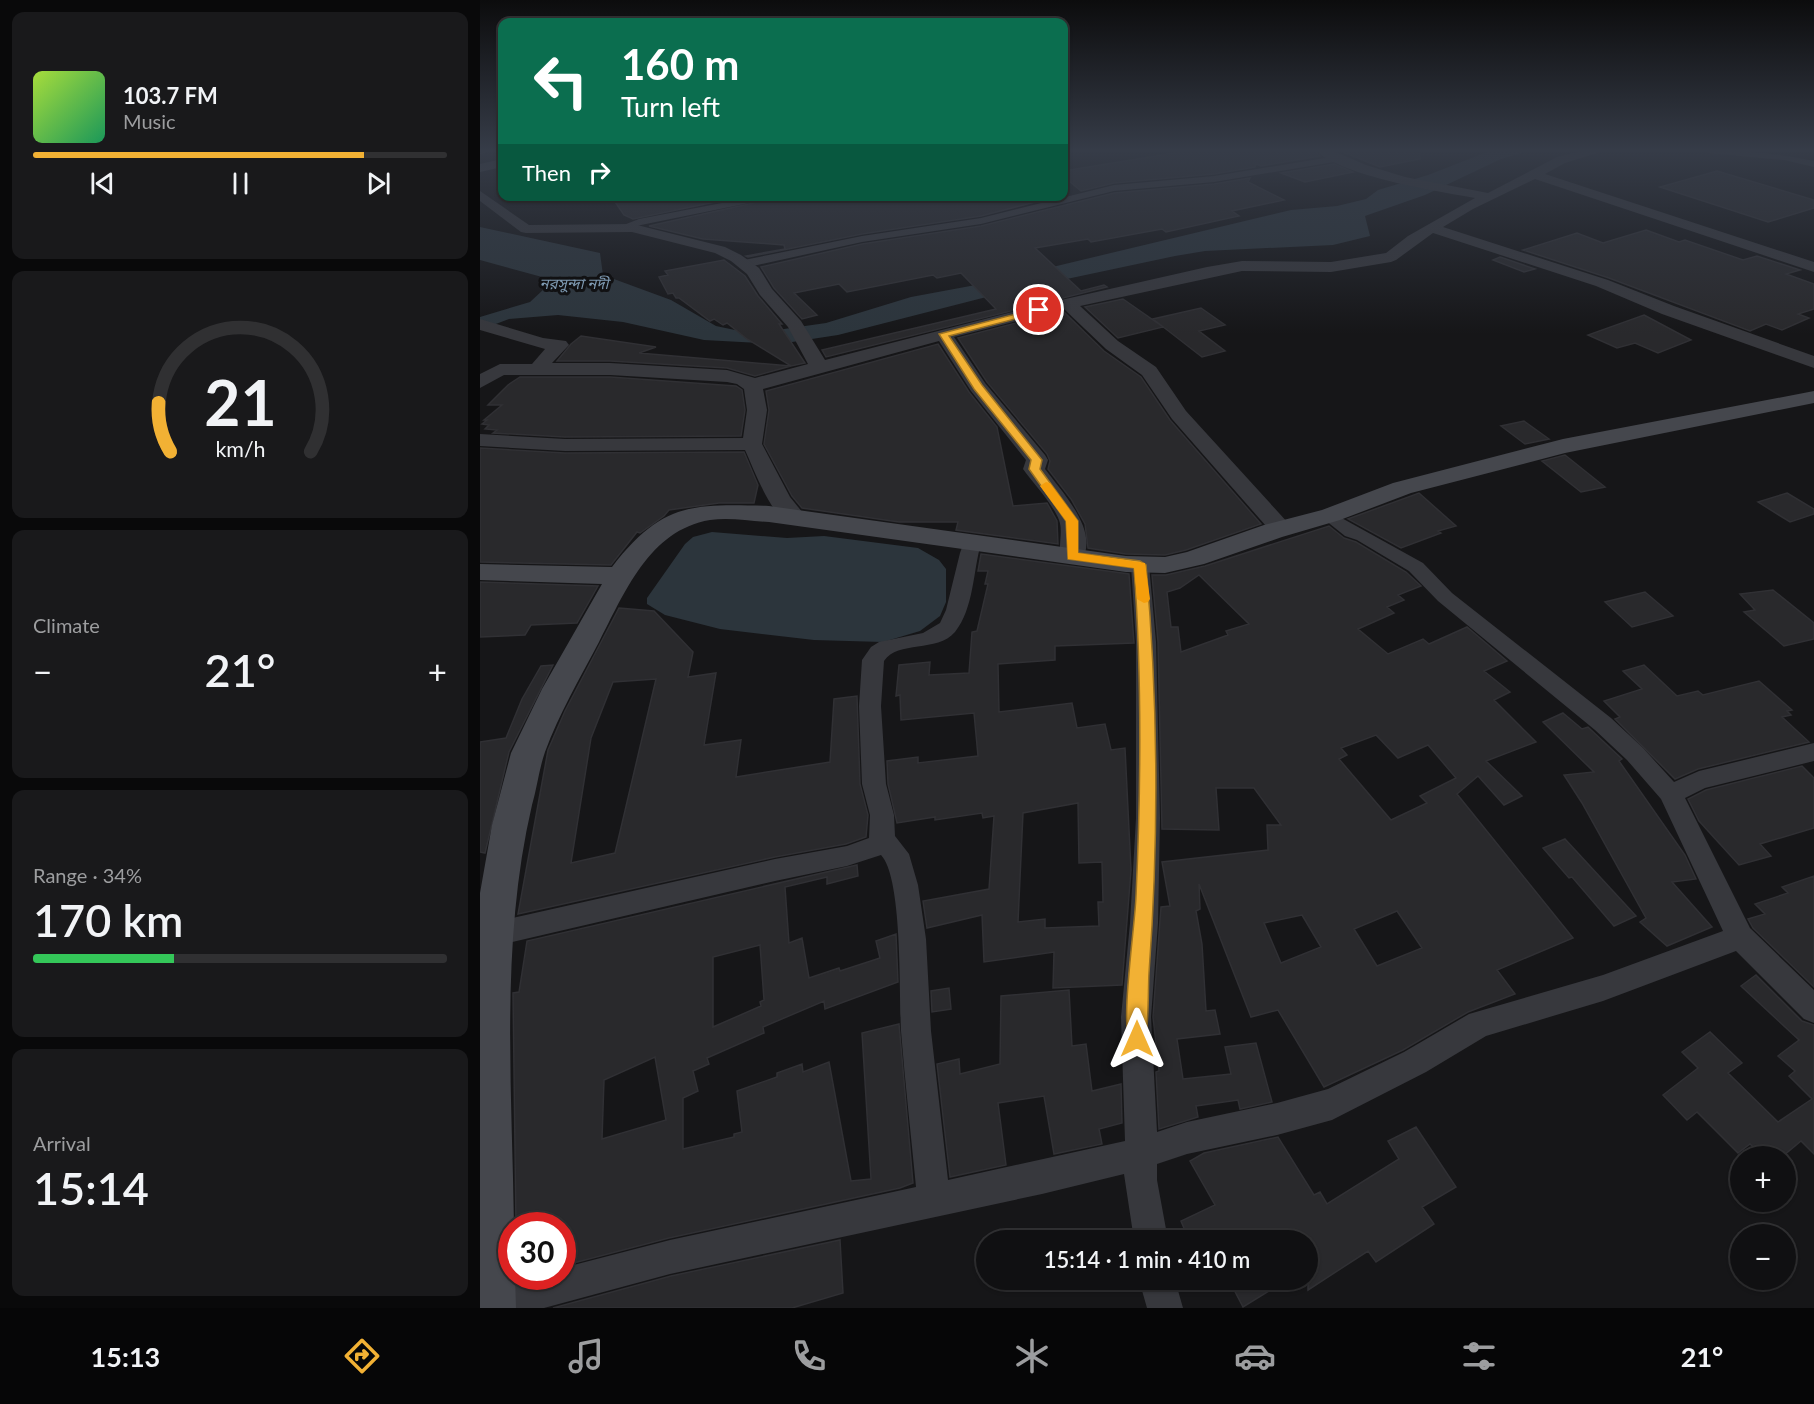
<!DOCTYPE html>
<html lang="en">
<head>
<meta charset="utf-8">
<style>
	body { margin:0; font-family:Lato,"Noto Sans Bengali",sans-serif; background:#19191b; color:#f1f3f6; height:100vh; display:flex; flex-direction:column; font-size:22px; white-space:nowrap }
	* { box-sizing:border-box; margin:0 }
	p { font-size:20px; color:#9c9d9f }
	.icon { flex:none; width:33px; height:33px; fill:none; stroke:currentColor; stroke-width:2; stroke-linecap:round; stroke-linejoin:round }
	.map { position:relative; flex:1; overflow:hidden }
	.details { display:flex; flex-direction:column; gap:12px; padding:12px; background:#09090a; width:480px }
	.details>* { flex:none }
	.top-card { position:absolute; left:18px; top:18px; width:570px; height:183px; border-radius:12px; box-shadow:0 2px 4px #0004,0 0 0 2px #303032; background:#0b6e4f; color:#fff; overflow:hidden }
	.controls { position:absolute; left:1250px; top:1146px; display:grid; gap:12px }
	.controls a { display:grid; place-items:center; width:66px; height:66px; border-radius:50%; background:#101012; box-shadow:0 2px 4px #0004,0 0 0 2px #303032; font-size:30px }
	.speed { position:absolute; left:18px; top:1212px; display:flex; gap:12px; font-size:30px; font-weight:700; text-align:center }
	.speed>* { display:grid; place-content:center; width:78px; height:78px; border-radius:50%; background:#101012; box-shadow:0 2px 4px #0004,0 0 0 2px #303032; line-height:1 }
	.speed .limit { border:9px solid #d22; background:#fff; color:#111 }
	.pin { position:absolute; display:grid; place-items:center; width:51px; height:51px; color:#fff; margin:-26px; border:3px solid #fff; border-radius:50%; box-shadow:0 2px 6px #0007 }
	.me { position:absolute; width:66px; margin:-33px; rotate:0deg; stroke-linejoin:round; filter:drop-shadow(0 0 4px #0008) }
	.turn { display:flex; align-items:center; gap:21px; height:126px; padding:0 24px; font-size:27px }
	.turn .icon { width:78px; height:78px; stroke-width:2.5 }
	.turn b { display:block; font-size:42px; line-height:51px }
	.then { display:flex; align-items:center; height:57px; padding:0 24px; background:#0003; gap:12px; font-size:22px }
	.big { font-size:45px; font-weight:600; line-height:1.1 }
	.details .widget { flex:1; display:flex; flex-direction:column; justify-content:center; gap:9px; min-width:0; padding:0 21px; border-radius:12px; background:#19191b }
	.details .dial { align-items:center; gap:0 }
	.dial svg { height:156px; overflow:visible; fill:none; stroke:#303032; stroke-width:7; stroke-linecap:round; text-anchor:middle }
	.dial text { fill:#f1f3f6; stroke:none }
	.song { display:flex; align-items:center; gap:18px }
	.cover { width:72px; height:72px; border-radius:9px; background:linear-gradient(135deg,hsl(80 70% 55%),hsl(150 70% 35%)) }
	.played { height:6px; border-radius:3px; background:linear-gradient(90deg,#f2b134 80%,#303032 80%) }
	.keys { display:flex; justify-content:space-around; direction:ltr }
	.heat { display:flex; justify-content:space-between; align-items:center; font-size:33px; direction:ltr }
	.charge { height:9px; border-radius:4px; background:linear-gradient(90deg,#34c759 34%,#303032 0) }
	.trip { position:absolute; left:496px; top:1230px; width:342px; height:60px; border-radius:30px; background:#101012; box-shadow:0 2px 4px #0004,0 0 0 2px #303032; font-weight:600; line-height:60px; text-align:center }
	.tab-bar { display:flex; height:96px; justify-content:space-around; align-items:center; background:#060607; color:#9c9d9f }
	.tab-bar .icon { width:42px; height:42px }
	.tab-bar .current { color:#f2b134 }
	.tab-bar b { font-size:27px; color:#f1f3f6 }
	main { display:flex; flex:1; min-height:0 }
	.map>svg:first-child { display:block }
	.water { fill:#2c353c }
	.building { fill:#29292c; stroke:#303034; stroke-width:1.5; fill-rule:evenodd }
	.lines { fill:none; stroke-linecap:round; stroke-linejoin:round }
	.minor { fill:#37383d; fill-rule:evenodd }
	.tertiary { fill:#37383d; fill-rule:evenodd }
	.secondary { fill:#45474d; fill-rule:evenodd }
	.rail-casing { stroke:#4a4c52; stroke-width:4 }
	.rail { stroke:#111113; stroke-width:2; stroke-dasharray:7; stroke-linecap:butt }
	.route { fill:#f2b134; stroke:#9d7322; stroke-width:1.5 }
	.slow { fill:#f59e0b }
	.labels { text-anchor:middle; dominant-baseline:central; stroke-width:6; stroke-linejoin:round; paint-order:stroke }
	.far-water-label { font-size:15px; font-style:italic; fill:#7f9bb3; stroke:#111113 }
</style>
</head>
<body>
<main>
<section class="details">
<div class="widget">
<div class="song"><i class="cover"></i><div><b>103.7 FM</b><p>Music</p></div></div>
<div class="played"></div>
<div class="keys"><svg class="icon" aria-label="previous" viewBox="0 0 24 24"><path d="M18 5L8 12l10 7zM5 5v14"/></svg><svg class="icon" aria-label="pause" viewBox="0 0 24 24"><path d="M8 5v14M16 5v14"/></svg><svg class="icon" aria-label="next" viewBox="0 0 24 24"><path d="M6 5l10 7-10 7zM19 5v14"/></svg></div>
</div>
<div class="widget dial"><svg viewBox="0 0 100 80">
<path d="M14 69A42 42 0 1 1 86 69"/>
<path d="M14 69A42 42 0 0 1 8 44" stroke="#f2b134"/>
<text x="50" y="56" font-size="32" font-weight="700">21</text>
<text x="50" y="72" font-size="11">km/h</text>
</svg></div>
<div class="widget"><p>Climate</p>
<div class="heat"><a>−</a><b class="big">21°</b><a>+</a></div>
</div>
<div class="widget"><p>Range · 34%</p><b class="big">170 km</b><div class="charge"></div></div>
<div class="widget"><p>Arrival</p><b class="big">15:14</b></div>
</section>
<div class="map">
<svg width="1334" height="1308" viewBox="0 0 1334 1308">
	<rect width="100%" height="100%" fill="#161618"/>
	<!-- water -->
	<path class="water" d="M1012,150H1052L1021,159L945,195L885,216L890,236L853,245L725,251L695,256L526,292L358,335L299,344L224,340L143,322L78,315L29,319L0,330V317L50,302L64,289L62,277L0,260V227L120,253L123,275L191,300L236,326L255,330L283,332L346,323L431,297L501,284L811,210L857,206L886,199L898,190L948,175Z
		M232,532L307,538L344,536L438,548L459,560L466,569V602L460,616L440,631L403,642L334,640L240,629L185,615L167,604V598L205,544L213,537Z"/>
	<!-- building -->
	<path class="building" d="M713,150H833L840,156L781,166L776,164L775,167L734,174L634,183L601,191L584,177V171Z
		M858,150H939L940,159L900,167Z
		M854,164L873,172L825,182L801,173Z
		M1237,171L1334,200V208L1288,222L1180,187Z
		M770,178L768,182L804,200L752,211L759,216L686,232L682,229L611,242L608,239L555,248L601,291L624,285L627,287L346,357L342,350L516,309L481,273L457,278L453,275L367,292L359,284L314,293L337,315L322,319L294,288L281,267L382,244L501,226L634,193L734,184Z
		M131,196H184L188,202L222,196H264L153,219L144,215Z
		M305,196H578L501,216L382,234L268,257L266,256L305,249L304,245L223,239L169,226Z
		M1166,230L1199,242L1205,240L1263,260L1277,256L1320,270L1306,274L1334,284V309L1318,314L1329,318L1302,330L1286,324L1270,331L1129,278L1043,250L1097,233L1123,243Z
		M1020,257L1055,269L1044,272L1013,260Z
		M244,260L265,276L278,296L302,324H299L325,363L311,366L267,339L247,323L243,325L234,319L230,321L199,298H196L193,293L188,294L179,277L188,275L185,271Z
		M643,299L683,327L638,338L605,307Z
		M721,308L745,325L719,331L745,351L722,357L673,319Z
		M583,311L624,351L661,377L690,420L781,524L706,550L685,555L646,554L608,548L605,524L591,499L568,469L570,461L567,454L507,382L478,338Z
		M1164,315L1211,340L1178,353L1155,343L1137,348L1108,335Z
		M101,336L176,347L159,353L311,366L275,376L247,368L130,361H77L91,344Z
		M458,344L489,392L517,427L533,506L567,503L577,521L578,544L476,530L478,522H419L322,508L312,496L284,444L289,410L286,391Z
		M40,377H130L256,386L262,390L265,410L261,436L85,437L13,433L17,430L5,429L9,425L2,424L7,420H4L22,405H8L28,385Z
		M1044,421L1069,439L1045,444L1021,426Z
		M0,448L85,453L264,452L278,485L274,503H239L189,510L184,516L160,533L157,532L131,565L0,562Z
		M1085,455L1125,487L1101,492L1062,461Z
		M939,493L976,526L958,531L961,533L921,548L868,519Z
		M1307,493L1334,509V514L1310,522L1278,502Z
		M849,526L864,538L876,542L926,572L941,586L918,595L924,600L907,607L914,613L878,629L908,654L943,639L949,644L987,627L1027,661L1004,671L1030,692L1014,700L1056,742L1006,761L1042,796L1024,805L998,776L977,794L1093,938L1017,970L1035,994L988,1012L923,1050L844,1087L798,1010L771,1017L719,884L720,909L716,911L722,944L726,1011L735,1010L740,1034L697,1039L703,1079L751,1074L745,1047L776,1043L792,1102L760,1109L758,1100L716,1106L718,1117L679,1129L676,1072L679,1071L673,1017L681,907L690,906L682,862L788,850L787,825H801L774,788H736L739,830L682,829L678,642L672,575H686L725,566ZM719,575L769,624L746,631L748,635L701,652L698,627H691L687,592L700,588ZM896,735L918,758L948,745L976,778L940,796L947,803L911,820L859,759L867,755L861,748ZM917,911L942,948L897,966L874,929ZM822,915L841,947L801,963L784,923Z
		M501,554L649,574L654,643L575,646V660L518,664L519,712L592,703L597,728L625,724L631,750L645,748L651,870L642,985L573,988L574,952L504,962L502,915L447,928L443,901L509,889L514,816L503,818L502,813L455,820V817L417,823L408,784L407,761L438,757V763L498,756L494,713L421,720L420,695L416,696L419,665L450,662L449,675L489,673L492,632L497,631L508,584H505L508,571H498ZM598,803L599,863L622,862L623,902H618L619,926L565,928V919L538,922L543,813Z
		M0,582L118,586L97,623L51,625L45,635L0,637Z
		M1293,590L1334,623V639L1304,646L1264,612L1275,610L1260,594Z
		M1165,592L1193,616L1152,627L1125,602Z
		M139,608L174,611L213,652L208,677L236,673L224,745L261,740L256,777L350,762L354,699L377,696L380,784L388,815L386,837L366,844L295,857L38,914L68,750L85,711ZM176,679L135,853L91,863L111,738L133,682Z
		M73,665L29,752L5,853L0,852V742L26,738L42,699L61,666Z
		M1164,665L1197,696L1218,691L1223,695L1279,681L1312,710L1307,711L1311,715L1302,717L1329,742L1218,769L1195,779L1135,719L1140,717L1124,701L1162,689L1143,671Z
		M1083,713L1102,729L1108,727L1142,759L1139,761L1205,855L1216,879L1192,882L1232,927L1187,946L1160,922L1166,918L1102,803L1084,775L1114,772L1063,722Z
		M1322,766L1334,778V828L1280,844L1291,856L1259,865L1219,821L1208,799L1226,790Z
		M1085,839L1156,916L1134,926L1092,877L1089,878L1063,848Z
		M377,865L378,876L347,884V877L305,887L309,943L322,938L329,978L359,968L360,971L400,958L396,941L416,934L418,982L345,1009L344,1001L283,1027L284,1033L227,1058L229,1064L213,1071L218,1091L203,1098V1149L254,1137V1134L262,1132L257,1091L297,1077V1073L322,1064L323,1072L349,1062L371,1181L391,1179L382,1033L419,1024L433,1183L420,1188L189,1238L82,1266V1226H36L33,993L39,992L47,941ZM280,945L284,1000L280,1002L281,1006L233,1027V957ZM175,1057L186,1120L122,1139L124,1080Z
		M1334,876V987L1273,928L1268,919L1285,914L1275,904L1308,893L1302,887Z
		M1276,975L1322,1021L1334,1025V1154L1321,1141L1303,1156H1283L1270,1144L1258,1153L1217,1112L1207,1120L1183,1095L1218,1068L1202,1052L1230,1032L1262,1063L1248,1073L1298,1122L1332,1099L1309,1076L1315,1071L1298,1056L1319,1040L1261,986Z
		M469,988L471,1009L452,1012L451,991Z
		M589,990L592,1046L606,1044L612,1091L641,1084L642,1123L619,1129L622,1144L574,1154L564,1096L518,1103L526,1165L470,1177L457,1064L479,1059L480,1074L520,1064L521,996Z
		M936,1127L976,1187L942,1207L954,1224L896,1262L888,1251L828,1290V1240H709L701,1221L735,1205L710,1161L724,1153L798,1137L834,1195L840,1192L847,1204L919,1159L908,1141Z
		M360,1240L363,1293L312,1308H73L191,1276Z
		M749,1280H807L763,1307Z"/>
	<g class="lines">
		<!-- minor -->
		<path class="minor" d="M1224,150C1261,150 1297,153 1334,161V167L1304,160L1228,153Z
			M857,156L862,159L860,161L734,182L634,191L501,224L382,242L264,268L258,264L264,260L382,236L501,218L634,185L734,176Z
			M278,196H303L161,225L142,231L136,228L159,219Z
			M849,511L943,563L972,593L1131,718L1163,748L1194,782L1219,771L1334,743V761L1225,788L1205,798L1270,928L1334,990V1023L1324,1019L1256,951L1123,1001L1006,1036L946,1072L852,1120L797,1135L707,1154L677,1164V1180L688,1240H654L644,1174L562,1194L190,1274L64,1308H0V1289L48,1276H82V1268L190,1240L436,1187C431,1135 425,1083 421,1031C419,996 423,878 401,855L367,866L295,881L15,946L5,942L1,934L5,926L15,922L295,859L367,846L389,838L390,815L382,784L379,706L382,660L391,647L399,642L443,633L460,623L466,610L480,553L485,539H499L501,543C493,571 494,608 475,632C457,653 418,640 404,661L401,706L406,784L414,815L415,836L429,854L438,885L446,939L451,1031L468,1180L645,1141L641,1017L650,923L656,818V642L651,565L653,561H667L669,565L676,642L680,818L678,923L671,1017L677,1132L707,1122L797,1103L848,1089L924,1052L989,1014L1123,975L1243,931L1181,799L1147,760L1115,730L958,601L929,571L877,540L865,536L840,516L843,512Z
			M659,1280H695L703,1308H667Z"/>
		<!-- tertiary -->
		<path class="tertiary" d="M835,150H851L886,165L925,177L1008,193L1077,157L1105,150H1127L1085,163L1065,174L1334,262V272L1055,179L993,209L963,227L1128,280L1194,306L1334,356V368L1182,314L1116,286L953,233L916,260L911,262L851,272L762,271L600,306L638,341L676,367L706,411L809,524L813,529L809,534L801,536L793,534L692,419L662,375L626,349L584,309L474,337L505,383L565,455L568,460L565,469C581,491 621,532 601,561L592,563L583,561C576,550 584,533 579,520C573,504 553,483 543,469L546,460L491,391L459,341L283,389L287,410L282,444L310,497L327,518L324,523C319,524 315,526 310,523C290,515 274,469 265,450L85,451L0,446V434L85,439L263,438L267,410L264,389L257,384L247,382L130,375H24L0,388V374L20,364H52L65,349L0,330V319L63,338L86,341L89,345L72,363H130L247,370L275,378L328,364L308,327L280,295L267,274L251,261L235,253L152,232L46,233L41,232L0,201V191L49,225L153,224L245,247L261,255L279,268L292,289L321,321L345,360L559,305L727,267L762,261L851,262L906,253L928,236L995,198C956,191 864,177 835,150Z"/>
		<!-- secondary -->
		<path class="secondary" d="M22,159V167L0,172V164Z
			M1334,391V403L1085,453L931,493L860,520L802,537L724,564L685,573L646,572L289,522C270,521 249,517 230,520C169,530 144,594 119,642C100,678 79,714 65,752C59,769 57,788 52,805C20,942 32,1086 34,1226H32V1276H35L36,1308H0V893L12,825L31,753L62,689L122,584L0,580V564L132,567C182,502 212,504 289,506L646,556L685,557L707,552L784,525L842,510L913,483L1083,439Z"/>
		<defs>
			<path id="rail" d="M0,152L6,150"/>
		</defs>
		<!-- rail casing -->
		<use href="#rail" class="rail-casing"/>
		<!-- rail -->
		<use href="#rail" class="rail"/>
	</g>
	<!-- sky -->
	<linearGradient id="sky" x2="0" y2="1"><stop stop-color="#0c0c0d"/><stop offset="0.45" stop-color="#363c48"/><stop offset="1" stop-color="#363c48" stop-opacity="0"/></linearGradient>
	<rect width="1334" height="334" fill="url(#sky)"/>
	<!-- route -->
	<path class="route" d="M559,308L562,309V312L469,336L502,385L562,460L560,469L598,521V553L660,561L666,565C678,700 679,837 669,973C668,988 669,1034 664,1045L657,1048L650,1045C640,1022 655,927 656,896C661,787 662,677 654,568L588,559L586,521L549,469L551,460L494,389L459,334Z"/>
	<!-- slow -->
	<path class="slow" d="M566,482L570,483L598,521V553L665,563L670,599L668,602L664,603L657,599L654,568L588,559L586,521L560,486Z"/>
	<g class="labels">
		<!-- far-water labels -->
		<g class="far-water-label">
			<text x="94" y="283">নরসুন্দা নদী</text>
		</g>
	</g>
</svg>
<div class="controls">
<a>+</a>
<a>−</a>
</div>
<div class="speed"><div class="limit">30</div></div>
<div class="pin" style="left:559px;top:310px;background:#d93025"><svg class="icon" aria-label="arrive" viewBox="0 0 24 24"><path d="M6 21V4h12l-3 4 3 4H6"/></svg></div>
<svg class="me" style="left:657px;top:1039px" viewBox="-20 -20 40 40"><path d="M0-17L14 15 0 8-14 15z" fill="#f2b134" stroke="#fff" stroke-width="4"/></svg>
<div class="trip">15:14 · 1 min · 410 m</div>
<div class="top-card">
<div class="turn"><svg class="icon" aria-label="left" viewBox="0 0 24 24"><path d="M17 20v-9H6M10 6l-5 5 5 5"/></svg><div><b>160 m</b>Turn left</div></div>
<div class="then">Then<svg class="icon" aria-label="right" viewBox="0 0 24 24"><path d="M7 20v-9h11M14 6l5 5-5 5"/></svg></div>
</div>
</div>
</main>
<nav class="tab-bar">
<b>15:13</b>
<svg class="icon current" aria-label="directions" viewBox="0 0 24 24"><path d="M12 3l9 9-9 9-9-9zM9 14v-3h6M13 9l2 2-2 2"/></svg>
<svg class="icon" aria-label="music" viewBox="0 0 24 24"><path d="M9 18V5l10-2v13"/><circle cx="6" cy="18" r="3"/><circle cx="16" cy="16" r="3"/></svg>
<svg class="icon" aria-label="phone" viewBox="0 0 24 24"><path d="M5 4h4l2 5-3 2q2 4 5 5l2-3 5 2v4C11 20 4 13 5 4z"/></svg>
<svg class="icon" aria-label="climate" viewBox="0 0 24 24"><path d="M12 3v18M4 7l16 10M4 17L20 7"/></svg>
<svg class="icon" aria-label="car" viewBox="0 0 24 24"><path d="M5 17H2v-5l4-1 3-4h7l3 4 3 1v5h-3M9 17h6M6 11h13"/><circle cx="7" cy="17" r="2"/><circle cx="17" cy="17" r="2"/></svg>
<svg class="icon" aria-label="filters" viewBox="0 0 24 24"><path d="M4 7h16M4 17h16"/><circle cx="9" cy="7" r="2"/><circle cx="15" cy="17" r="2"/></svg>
<b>21°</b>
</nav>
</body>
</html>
